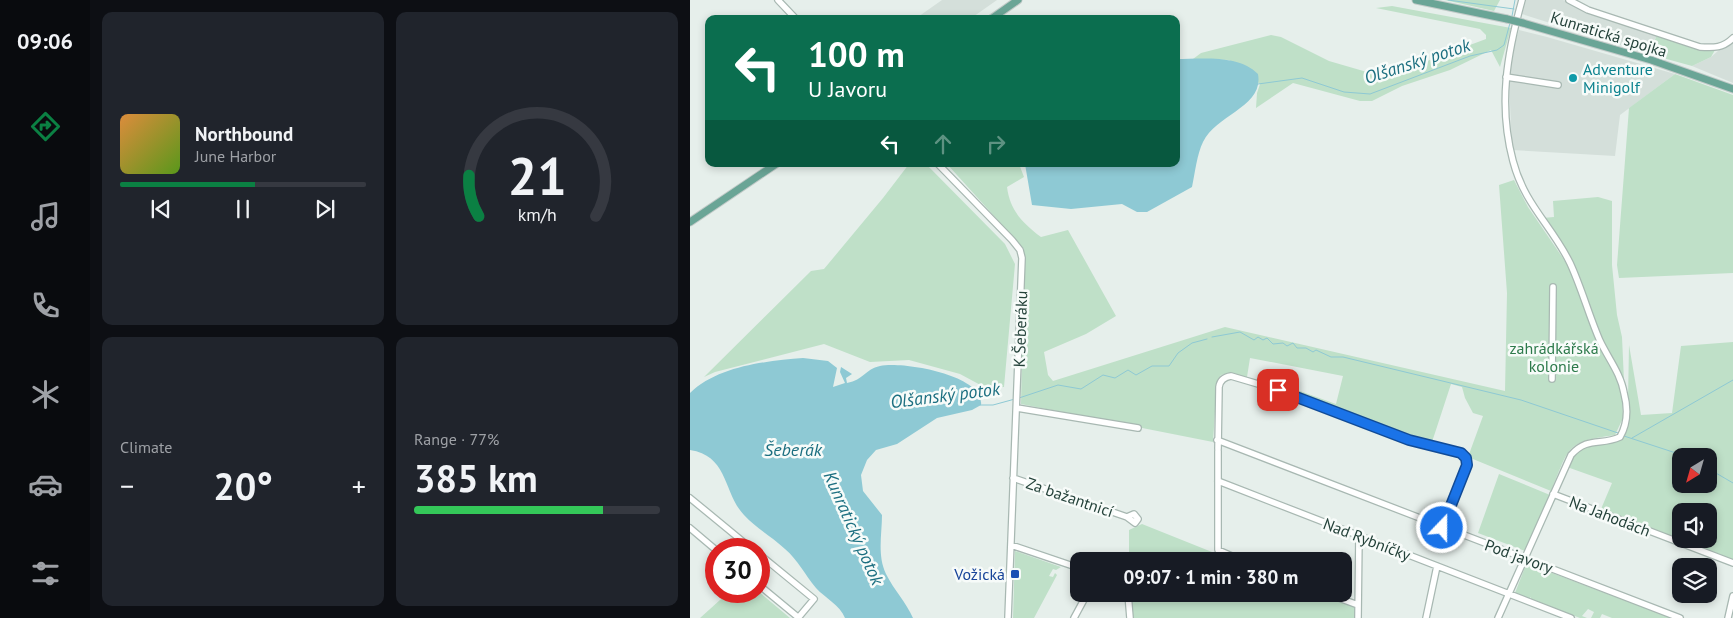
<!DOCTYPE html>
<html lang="en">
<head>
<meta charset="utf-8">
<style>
	body { margin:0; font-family:"PT Sans",sans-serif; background:#20242c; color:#f1f3f6; height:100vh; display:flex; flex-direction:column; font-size:19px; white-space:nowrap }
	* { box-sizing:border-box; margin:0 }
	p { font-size:16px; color:#9ea1a6 }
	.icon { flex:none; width:28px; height:28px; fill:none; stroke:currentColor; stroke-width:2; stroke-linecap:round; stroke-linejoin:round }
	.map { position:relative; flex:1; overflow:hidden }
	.details { display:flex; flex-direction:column; gap:12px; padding:12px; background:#0d0f14; width:600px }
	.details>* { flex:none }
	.banner { position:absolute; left:15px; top:15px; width:475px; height:152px; border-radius:10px; box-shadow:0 2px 8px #0003; background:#0b6e4f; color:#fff; overflow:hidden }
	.needle { width:32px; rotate:217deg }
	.controls { position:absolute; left:982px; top:448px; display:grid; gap:10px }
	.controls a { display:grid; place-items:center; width:45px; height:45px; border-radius:10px; background:#171b24; box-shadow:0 2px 8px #0003; font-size:25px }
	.speed { position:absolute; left:15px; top:538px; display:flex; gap:10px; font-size:25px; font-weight:700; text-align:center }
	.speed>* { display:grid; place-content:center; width:65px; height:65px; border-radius:50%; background:#171b24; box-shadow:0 2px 8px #0003; line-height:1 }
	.speed .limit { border:8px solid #d22; background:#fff; color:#111 }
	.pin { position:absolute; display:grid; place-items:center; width:42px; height:42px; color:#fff; margin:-21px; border-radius:10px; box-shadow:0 2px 8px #0006 }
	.me { position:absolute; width:55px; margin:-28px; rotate:22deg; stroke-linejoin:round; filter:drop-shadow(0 0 4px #0008) }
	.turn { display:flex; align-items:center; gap:18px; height:105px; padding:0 20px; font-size:22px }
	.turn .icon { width:65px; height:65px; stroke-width:2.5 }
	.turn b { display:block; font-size:35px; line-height:42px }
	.lanes { display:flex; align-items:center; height:48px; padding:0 20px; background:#0003; justify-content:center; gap:25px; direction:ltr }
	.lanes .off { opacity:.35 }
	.big { font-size:38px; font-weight:800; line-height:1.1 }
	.details .widget { flex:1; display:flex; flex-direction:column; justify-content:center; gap:8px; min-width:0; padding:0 18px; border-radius:10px; background:#20242c }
	.details .dial { align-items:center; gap:0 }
	.dial svg { height:130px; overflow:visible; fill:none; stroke:#363941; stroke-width:7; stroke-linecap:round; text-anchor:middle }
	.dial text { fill:#f1f3f6; stroke:none }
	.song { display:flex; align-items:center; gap:15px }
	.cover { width:60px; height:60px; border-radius:8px; background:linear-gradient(135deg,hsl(30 70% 55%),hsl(90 70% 35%)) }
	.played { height:5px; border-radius:2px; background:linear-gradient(90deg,#0b8043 55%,#363941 55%) }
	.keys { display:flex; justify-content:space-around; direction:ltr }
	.heat { display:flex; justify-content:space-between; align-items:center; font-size:28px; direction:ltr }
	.charge { height:8px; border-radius:4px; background:linear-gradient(90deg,#34c759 77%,#363941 0) }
	.details .tiles { flex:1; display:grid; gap:12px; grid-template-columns:repeat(2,1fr) }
	.trip { position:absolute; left:380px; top:552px; width:282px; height:50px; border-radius:10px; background:#171b24; box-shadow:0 2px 8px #0003; font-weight:800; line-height:50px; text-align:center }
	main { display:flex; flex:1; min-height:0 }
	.tabs { display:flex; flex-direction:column; width:90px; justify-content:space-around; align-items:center; background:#090b0e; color:#9ea1a6 }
	.tabs .icon { width:35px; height:35px }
	.tabs .current { color:#0b8043 }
	.tabs b { font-size:22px; color:#f1f3f6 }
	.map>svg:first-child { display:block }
	.built { fill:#d4dfda }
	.green { fill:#bfe0c8; fill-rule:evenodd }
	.water { fill:#8ec9d4 }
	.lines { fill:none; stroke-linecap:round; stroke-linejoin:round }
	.stream { stroke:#8ec9d4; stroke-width:1 }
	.minor-casing { stroke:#a8b8b2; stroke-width:8 }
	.major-casing { stroke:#c2cac8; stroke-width:9 }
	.minor { stroke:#fff; stroke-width:5.5 }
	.major { stroke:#6aa596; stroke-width:7 }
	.major-bridge-casing { stroke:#c2cac8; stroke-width:9; stroke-linecap:butt }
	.major-bridge { stroke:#6aa596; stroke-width:7 }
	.route-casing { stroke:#114b97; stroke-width:12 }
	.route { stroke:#1a73e8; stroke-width:9 }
	.culture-dot { fill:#0f9aa8; stroke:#f7fbf9; stroke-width:2 }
	.transit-dot { fill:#1a4fb4; stroke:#f7fbf9; stroke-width:2 }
	.labels { text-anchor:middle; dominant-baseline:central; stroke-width:5; stroke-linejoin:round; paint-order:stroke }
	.street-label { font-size:16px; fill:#24423a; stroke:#f7fbf9 }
	.culture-label { font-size:16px; fill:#0d838f; stroke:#f7fbf9; text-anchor:start }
	.park-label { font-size:16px; fill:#2d7a4b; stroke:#f7fbf9 }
	.transit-label { font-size:16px; fill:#164399; stroke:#f7fbf9; text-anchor:end }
	.water-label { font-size:18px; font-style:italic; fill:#1c6f80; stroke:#f7fbf9 }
</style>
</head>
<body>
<main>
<nav class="tabs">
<b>09:06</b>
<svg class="icon current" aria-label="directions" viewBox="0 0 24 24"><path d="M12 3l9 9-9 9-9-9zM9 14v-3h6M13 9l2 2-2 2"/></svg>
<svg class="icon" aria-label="music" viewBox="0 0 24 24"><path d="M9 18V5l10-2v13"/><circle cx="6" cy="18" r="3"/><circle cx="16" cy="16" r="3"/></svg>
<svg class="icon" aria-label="phone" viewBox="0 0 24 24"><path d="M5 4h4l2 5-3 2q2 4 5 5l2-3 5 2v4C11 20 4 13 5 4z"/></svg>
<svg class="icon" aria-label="climate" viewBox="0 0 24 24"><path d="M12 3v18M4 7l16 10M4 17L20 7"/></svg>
<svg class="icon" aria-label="car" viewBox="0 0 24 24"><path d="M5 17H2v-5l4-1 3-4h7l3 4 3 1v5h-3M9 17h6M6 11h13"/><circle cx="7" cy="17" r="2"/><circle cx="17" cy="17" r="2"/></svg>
<svg class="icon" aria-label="filters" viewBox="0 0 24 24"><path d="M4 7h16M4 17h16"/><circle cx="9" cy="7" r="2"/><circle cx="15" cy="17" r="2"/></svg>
</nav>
<section class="details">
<div class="tiles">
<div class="widget">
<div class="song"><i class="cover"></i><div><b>Northbound</b><p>June Harbor</p></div></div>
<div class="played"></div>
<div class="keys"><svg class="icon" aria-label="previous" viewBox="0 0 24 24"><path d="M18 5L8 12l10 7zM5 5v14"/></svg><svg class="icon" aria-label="pause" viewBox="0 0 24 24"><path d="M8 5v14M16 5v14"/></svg><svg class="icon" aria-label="next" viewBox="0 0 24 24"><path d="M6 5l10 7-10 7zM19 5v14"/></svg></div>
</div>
<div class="widget dial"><svg viewBox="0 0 100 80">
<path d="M14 69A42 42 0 1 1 86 69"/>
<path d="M14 69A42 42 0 0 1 8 44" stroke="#0b8043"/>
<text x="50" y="56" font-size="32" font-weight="700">21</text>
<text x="50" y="72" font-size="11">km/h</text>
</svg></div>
<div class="widget"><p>Climate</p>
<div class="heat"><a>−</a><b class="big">20°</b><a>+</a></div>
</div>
<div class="widget"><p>Range · 77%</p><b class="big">385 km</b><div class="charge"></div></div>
</div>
</section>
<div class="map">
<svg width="1043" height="618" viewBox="0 0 1043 618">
	<rect width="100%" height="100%" fill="#e6efeb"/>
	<!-- built -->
	<path class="built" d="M252,0H307L280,19H225Z
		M836,0H873L896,11L967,35L961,49L955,53L832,14Z
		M829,30L857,37L985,74L930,115L925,156L822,150L819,80L821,53Z
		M1043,38V83L1002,66L1021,57Z"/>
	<!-- green -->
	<path class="green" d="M755,0H810L804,11Z
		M702,6L821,28L810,67L801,50L760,70L712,86L682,101H670L603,83L566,108L567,93L570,84L539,60L503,59L511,53L581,35L591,37L639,61L694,77L796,39V35L790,29L686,8Z
		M967,35L1010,49L1025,50L1021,57L1002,66L955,53L961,49Z
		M985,74L1043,95V273L929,278L927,265L939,108Z
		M219,164H236L315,244L325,264L314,387L296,388L270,374L219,360L180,362L134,344L25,372L14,377L121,271L134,269L193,198Z
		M257,164H329L334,177L317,187C320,211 333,223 351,237L378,230L426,316L396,334L354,352L358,375L363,381L535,327L815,391L817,293L809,185L824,180L838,207L879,267L908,341L925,374L932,394L933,418L925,435C875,442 880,446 861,491L778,457L793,416L783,413L775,398L772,387L761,384L742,442L718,435L606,391L540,373L531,375L527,381L523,442L331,404L334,249ZM560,358L653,376L646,404L607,390L557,377Z
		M908,197L922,201V265L927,315L932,337L934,381L906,327L882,264L852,218L864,217L863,201Z
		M1043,342V561L911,509L922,483L877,467L881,458L892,447L929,440L938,400L939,345L951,415L982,413L991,346ZM991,456H1019V484H991ZM991,511H1019V539H991Z
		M809,474L860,495L835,551L788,533Z
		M452,524L527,554L530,553L553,561H439V530Z
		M325,551L371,567L366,570L363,569L359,576L363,577L365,573L367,575L344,618H323Z
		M837,562L838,564L982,618H922L912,614L910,618H901L904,612L898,609L892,616L897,618H890L841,599V597L839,599L825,593Z
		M40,591H68L100,618H10Z
		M439,594H638L668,605V618H442Z"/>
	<!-- water -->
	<path class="water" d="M486,59C511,59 549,54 568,74C574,107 527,114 513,142C507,154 505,173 502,187L457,212H447L432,204L381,209L342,205L335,164H486Z
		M113,358L138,361L147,368L143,387L155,383L150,372L151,367L162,374L156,378L157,383C174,380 175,369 190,366C212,361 295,375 291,405L282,410L247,418L207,444L186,450L177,460L171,475L173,491L192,515C192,534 187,555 196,574C204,590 216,602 223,618H155C150,605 135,598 126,588C115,575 108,560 95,549C82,537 66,528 54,515C33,493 39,456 0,450V393C28,366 76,361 113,358Z"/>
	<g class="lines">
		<!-- stream -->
		<path class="stream" d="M758,0L824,9
			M822,16L825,0
			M568,84L612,78L654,92L680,94L780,56L807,50L814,45L820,23
			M522,337L550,332L564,340L568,337L573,340L577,338L583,344L593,343L597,346L603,343L607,348H616L623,352L626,350L641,357H653L831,400L928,433
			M329,398L368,385L391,389L413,375L425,378L438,370L446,375L462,366H479L488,353L502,343L517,339
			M290,405H303L325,399
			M934,436L995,456
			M942,438L1043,380
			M1019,469L1043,483"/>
		<defs>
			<path id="minor" d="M88,0L106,19
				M879,0L898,10L1010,47C1024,48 1033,48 1043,38
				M816,77L868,85
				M248,164L322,240L330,250L332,258L318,618
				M862,379L863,287
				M327,408L448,428
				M527,440L990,618
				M528,449L529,387C530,380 534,377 541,376L605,395L719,440L762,450L776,458L777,465L752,528
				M528,451V550L553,561
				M323,478L437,517L444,514L448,519L445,523L437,517
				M528,481L881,618
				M863,494L1043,563
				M0,498L62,549
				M0,528L26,550
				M321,545L389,568
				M69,554L124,599L108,618
				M69,585L109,618
				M438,594L440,618
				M638,594L668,605
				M384,618L397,594
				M668,618L669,535
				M736,618L747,566
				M808,618L881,455C898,436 911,446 930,437C938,423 938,408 934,393C931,374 918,358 910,341C899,316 892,289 880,263C862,226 834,204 823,161C808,105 817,54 832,0
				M1038,618L1043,596"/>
			<path id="major" d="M726,0L817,19
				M301,19L328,0
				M833,23L961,60L1043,89
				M0,222L86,164"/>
		</defs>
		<!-- minor casing -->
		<use href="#minor" class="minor-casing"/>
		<!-- major casing -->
		<use href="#major" class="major-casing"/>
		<!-- minor -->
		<use href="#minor" class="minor"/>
		<!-- major -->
		<use href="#major" class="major"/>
		<defs>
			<path id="major-bridge" d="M817,19L833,23"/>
		</defs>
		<!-- major-bridge casing -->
		<use href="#major-bridge" class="major-bridge-casing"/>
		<!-- major-bridge -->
		<use href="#major-bridge" class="major-bridge"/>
	</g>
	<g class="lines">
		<defs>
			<path id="route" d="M588,390L719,440L771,453L776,458L777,465L752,528"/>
		</defs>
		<!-- route casing -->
		<use href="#route" class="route-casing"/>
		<!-- route -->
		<use href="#route" class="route"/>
	</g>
	<!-- markers -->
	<circle class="culture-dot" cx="883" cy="78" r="5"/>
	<rect class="transit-dot" x="320" y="569" width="10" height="10" rx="2.5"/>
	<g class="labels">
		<!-- street labels -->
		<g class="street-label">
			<text transform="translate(919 34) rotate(17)">Kunratická spojka</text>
			<text transform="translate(330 329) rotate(-88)">K Šeberáku</text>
			<text transform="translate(380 497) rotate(19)">Za bažantnicí</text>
			<text transform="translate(920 516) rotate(21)">Na Jahodách</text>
			<text transform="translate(677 539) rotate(21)">Nad Rybníčky</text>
			<text transform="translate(829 556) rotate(20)">Pod javory</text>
		</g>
		<!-- culture labels -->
		<g class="culture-label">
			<text x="893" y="69">Adventure<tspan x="893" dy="18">Minigolf</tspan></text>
		</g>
		<!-- park labels -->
		<g class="park-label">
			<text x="864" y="348">zahrádkářská<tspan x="864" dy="18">kolonie</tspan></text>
		</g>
		<!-- transit labels -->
		<g class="transit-label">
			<text x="315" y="574">Vožická</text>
		</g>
		<!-- water labels -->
		<g class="water-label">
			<text transform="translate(727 61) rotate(-18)">Olšanský potok</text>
			<text transform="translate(255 395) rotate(-7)">Olšanský potok</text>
			<text x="103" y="449">Šeberák</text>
			<text transform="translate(164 528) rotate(66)">Kunratický potok</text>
		</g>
	</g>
</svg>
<div class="controls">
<a><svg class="needle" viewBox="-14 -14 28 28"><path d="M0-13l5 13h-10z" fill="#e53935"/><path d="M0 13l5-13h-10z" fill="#9ea1a6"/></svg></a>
<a><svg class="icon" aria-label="sound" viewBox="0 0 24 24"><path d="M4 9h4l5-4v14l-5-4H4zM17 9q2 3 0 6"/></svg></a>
<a><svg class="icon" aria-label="layers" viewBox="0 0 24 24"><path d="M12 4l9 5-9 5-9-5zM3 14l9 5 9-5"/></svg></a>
</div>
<div class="speed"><div class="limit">30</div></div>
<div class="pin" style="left:588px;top:390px;background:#d93025"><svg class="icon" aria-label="arrive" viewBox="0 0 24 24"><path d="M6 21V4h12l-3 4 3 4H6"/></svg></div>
<svg class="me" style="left:752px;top:528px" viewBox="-20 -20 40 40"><circle r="17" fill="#1a73e8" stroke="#fff" stroke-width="3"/><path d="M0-11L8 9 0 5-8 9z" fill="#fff"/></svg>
<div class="trip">09:07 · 1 min · 380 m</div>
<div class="banner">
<div class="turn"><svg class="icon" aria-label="left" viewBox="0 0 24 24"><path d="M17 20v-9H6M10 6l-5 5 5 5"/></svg><div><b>100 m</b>U Javoru</div></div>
<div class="lanes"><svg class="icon" aria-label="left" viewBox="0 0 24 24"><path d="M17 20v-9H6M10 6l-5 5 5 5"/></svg><svg class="icon off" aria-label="ahead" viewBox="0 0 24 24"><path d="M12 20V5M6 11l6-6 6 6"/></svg><svg class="icon off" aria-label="right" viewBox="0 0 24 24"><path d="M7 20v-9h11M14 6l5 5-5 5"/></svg></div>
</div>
</div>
</main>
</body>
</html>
